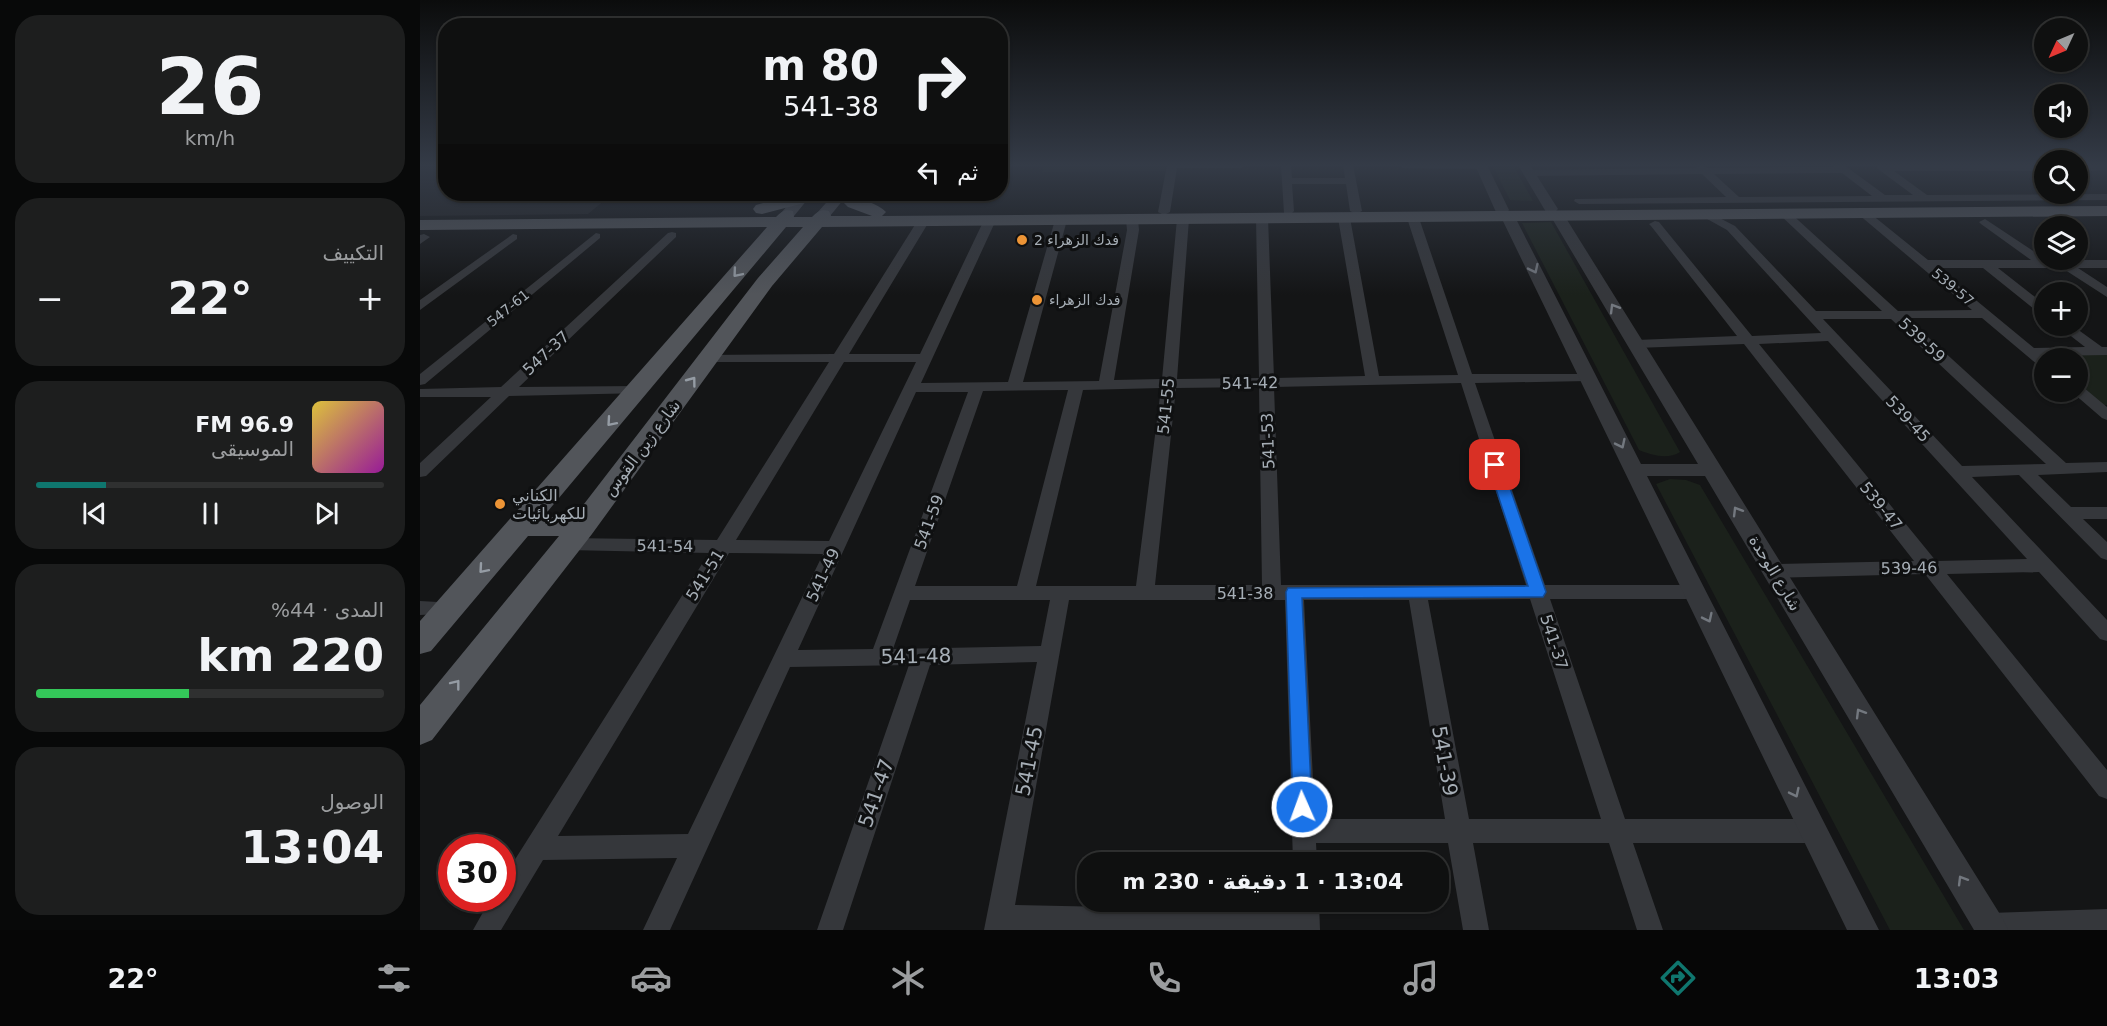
<!DOCTYPE html>
<html lang="ar">
<head>
<meta charset="utf-8">
<style>
	body { margin:0; font-family:"DejaVu Sans","Noto Sans Arabic",sans-serif; background:#1d1e1e; color:#f1f3f6; direction:rtl; height:100vh; display:flex; flex-direction:column; font-size:22px; white-space:nowrap }
	* { box-sizing:border-box; margin:0 }
	p { font-size:20px; color:#9b9d9f }
	.icon { flex:none; width:33px; height:33px; fill:none; stroke:currentColor; stroke-width:2; stroke-linecap:round; stroke-linejoin:round }
	.map { position:relative; flex:1; overflow:hidden; direction:ltr }
	.details { display:flex; flex-direction:column; gap:15px; padding:15px; background:#080909; width:420px }
	.details>* { flex:none }
	.top-card { position:absolute; left:18px; top:18px; width:570px; height:183px; border-radius:24px; box-shadow:0 2px 4px #0004,0 0 0 2px #2f3030; direction:rtl; background:#0f1010; color:#f1f3f6; overflow:hidden }
	.needle { width:39px; rotate:226deg }
	.fabs { position:absolute; left:1614px; top:18px; display:grid; gap:12px }
	.fabs a { display:grid; place-items:center; width:54px; height:54px; border-radius:50%; background:#0f1010; box-shadow:0 2px 4px #0004,0 0 0 2px #2f3030; font-size:30px }
	.speed { position:absolute; left:18px; top:834px; display:flex; gap:12px; font-size:30px; font-weight:700; text-align:center }
	.speed>* { display:grid; place-content:center; width:78px; height:78px; border-radius:50%; background:#0f1010; box-shadow:0 2px 4px #0004,0 0 0 2px #2f3030; line-height:1 }
	.speed .limit { border:9px solid #d22; background:#fff; color:#111 }
	.pin { position:absolute; display:grid; place-items:center; width:51px; height:51px; color:#fff; margin:-26px; border-radius:12px; box-shadow:0 3px 9px #0006 }
	.me { position:absolute; width:66px; margin:-33px; rotate:358deg; stroke-linejoin:round; filter:drop-shadow(0 0 4px #0008) }
	.turn { display:flex; align-items:center; gap:21px; height:126px; padding:0 30px; font-size:27px }
	.turn .icon { width:78px; height:78px; stroke-width:2.5 }
	.turn b { display:block; font-size:42px; line-height:51px }
	.then { display:flex; align-items:center; height:57px; padding:0 30px; background:#0003; gap:12px; font-size:22px }
	.big { font-size:45px; font-weight:600; line-height:1.1 }
	.details .widget { flex:1; display:flex; flex-direction:column; justify-content:center; gap:9px; min-width:0; padding:0 21px; border-radius:24px; background:#1d1e1e }
	.details .dial { align-items:center; gap:0 }
	.dial b { font-size:78px; line-height:1 }
	.song { display:flex; align-items:center; gap:18px }
	.cover { width:72px; height:72px; border-radius:9px; background:linear-gradient(135deg,hsl(50 70% 55%),hsl(300 70% 35%)) }
	.played { height:6px; border-radius:3px; background:linear-gradient(90deg,#0f766e 20%,#2f3030 20%) }
	.keys { display:flex; justify-content:space-around; direction:ltr }
	.heat { display:flex; justify-content:space-between; align-items:center; font-size:33px; direction:ltr }
	.charge { height:9px; border-radius:4px; background:linear-gradient(90deg,#34c759 44%,#2f3030 0) }
	.trip { position:absolute; left:657px; top:852px; width:372px; height:60px; border-radius:24px; background:#0f1010; box-shadow:0 2px 4px #0004,0 0 0 2px #2f3030; font-weight:600; line-height:60px; text-align:center; direction:rtl }
	.dock { display:flex; height:96px; justify-content:space-around; align-items:center; background:#060606; color:#9b9d9f }
	.dock .icon { width:42px; height:42px }
	.dock .on { color:#0f766e }
	.dock b { font-size:27px; color:#f1f3f6 }
	main { display:flex; flex:1; min-height:0 }
	.map>svg:first-child { display:block }
	.built { fill:#202123 }
	.green { fill:#1b211b }
	.lines { fill:none; stroke-linecap:round; stroke-linejoin:round }
	.minor { fill:#35373b; fill-rule:evenodd }
	.tertiary { fill:#35373b; fill-rule:evenodd }
	.secondary { fill:#44464b; fill-rule:evenodd }
	.primary { fill:#52555a; fill-rule:evenodd }
	.oneway { stroke:#73787f }
	.oneway2 { stroke:#959ca4 }
	.route { fill:#1a73e8; stroke:#114b97; stroke-width:1.5 }
	.poi-dot { fill:#ec9436; stroke:#0f1011; stroke-width:2 }
	.labels { text-anchor:middle; dominant-baseline:central; stroke-width:6; stroke-linejoin:round; paint-order:stroke }
	.far-poi-label { font-size:14px; fill:#a6aeb6; stroke:#0f1011; text-anchor:start }
	.far-street-label { font-size:14px; fill:#a6aeb6; stroke:#0f1011 }
	.street-label { font-size:16px; fill:#a6aeb6; stroke:#0f1011 }
	.poi-label { font-size:16px; fill:#a6aeb6; stroke:#0f1011; text-anchor:start }
	.near-street-label { font-size:20px; fill:#a6aeb6; stroke:#0f1011 }
</style>
</head>
<body>
<main>
<div class="map">
<svg width="1687" height="930" viewBox="0 0 1687 930">
	<rect width="100%" height="100%" fill="#141516"/>
	<!-- built -->
	<path class="built" d="M0,165H25L26,194H192L168,214L0,216Z"/>
	<!-- green -->
	<path class="green" d="M625,165H746L745,171L622,172Z
		M1072,165H1093L1113,201L1090,200Z
		M1131,222L1260,452C1248,460 1231,455 1219,450L1102,223Z
		M1687,351V405L1673,406L1657,392L1658,358H1624V363L1612,352Z
		M1250,479L1266,480L1280,485L1544,930H1470L1236,484Z"/>
	<g class="lines">
		<!-- minor -->
		<path class="minor" d="M747,165H826L821,168H757L750,212L744,215L738,212Z
			M861,165H871L872,178H925L923,165H933L942,211L936,214L930,211L926,184H872L874,211L872,213H864Z
			M978,165H1065L1066,166L1061,169L983,168Z
			M1281,165L1287,168L1414,167L1413,165H1424L1465,195H1493L1458,169L1457,167L1459,165H1624V171H1474L1507,195L1687,194V200L1159,204L1154,201L1155,199L1306,197L1282,174L1109,176L1104,173L1109,170L1276,168ZM1422,173L1452,196L1319,197L1294,174Z
			M1658,165H1687V170L1658,171Z
			M1363,209L1367,210L1478,311L1552,310L1438,214V210H1446L1508,260H1611L1561,224L1559,222L1565,219L1627,260H1687V268H1658L1687,287V297L1642,268H1578L1624,304V314L1619,313L1563,268H1517L1614,348L1665,347L1638,326H1653L1682,347H1687V355L1624,356L1627,358H1624V367L1619,366L1562,318H1487L1646,463L1687,462V472L1618,475L1651,507H1687V519H1663L1687,542V560L1681,558L1599,475L1552,477L1687,620V641L1680,639L1619,572L1527,574L1687,770V799L1679,796L1505,574L1353,578L1346,576L1344,571L1346,566L1353,564L1494,561L1324,344L1216,348L1209,344L1216,340L1317,336L1231,226L1229,224L1235,221L1239,222L1332,336L1401,333L1307,230L1280,215L1278,213L1284,210L1315,226L1396,311H1462L1359,214V210ZM1403,319H1471L1626,464L1542,466ZM1408,341L1607,559L1516,561L1339,344Z
			M842,215L848,218L854,378L945,376L918,218L924,215L930,218L959,376L1038,375L987,218L993,215L999,218L1052,374H1173L1175,377L1173,380L1168,381L1055,383L1125,585H1275L1282,587L1285,592L1282,597L1275,599H1130L1205,819H1394L1403,823L1406,831L1403,839L1394,843H1213L1243,930H1217L1189,843H1053L1069,930H1043L1028,843H896L897,862H873L865,600H649L595,905L873,911V902H899L900,930H564L617,662L510,665L423,930H397L489,665L370,667L250,930H223L257,858L123,860L81,930H53L71,898H82V880L289,553L147,550L141,549L138,544L141,539L147,538L297,540L409,362H290L283,358L285,355L414,354L498,220L504,217L510,220L429,354H500L564,220L570,217L576,220L501,383L588,382L635,220L641,217L647,220L603,382L679,381L707,230L706,220L712,217L718,220L719,230L694,380L742,379L757,219L763,216L769,219L757,379L839,378L836,218ZM424,362H496L409,541L316,540ZM1041,383L1106,585H861L854,387ZM839,387L842,585H735L756,388ZM741,388L716,586H616L663,390ZM648,390L597,586H495L563,391ZM496,392H548L453,649L378,650ZM309,553L403,554L268,834L138,836ZM1110,599L1181,819H1049L1008,600ZM490,600H630L621,646L473,649ZM884,600H989L1025,819H895Z
			M252,232L256,233V237L99,387L219,386L226,390L224,393L89,396L6,476L0,477V463L71,397H0V389L81,387L248,233Z
			M176,233L180,234V238L5,384L0,385V374Z
			M4,234L10,237L0,244V235Z
			M93,234L97,235V239L0,310V300Z
			M1658,386L1663,387L1687,407V420L1682,418L1653,393L1652,392H1658Z
			M0,601L36,603L39,608L36,613L0,615Z
			M1687,909V930H1558L1557,926L1561,917L1570,913Z"/>
		<!-- tertiary -->
		<path class="tertiary" d="M1055,165H1067L1089,210L1087,213H1077L1075,210Z
			M1098,165H1110L1138,209L1136,211L1144,215L1583,919L1588,930H1554L1285,476H1227L1459,930H1427L1081,217L1083,214L1088,213L1095,217L1221,464H1278L1130,215L1132,213L1126,212Z"/>
		<!-- secondary -->
		<path class="secondary" d="M378,194H392L374,216H364L361,213Z
			M414,194H428L410,216H400L397,213Z"/>
		<!-- primary -->
		<path class="primary" d="M376,194H388L390,198L388,202L342,214L336,213L333,209L336,205Z
			M415,194H433C442,201 458,203 466,212L462,216L1687,206V216L402,227L352,286L172,534L12,740L0,745V705L139,536H108L11,651L0,654V621L347,227L0,230V220L356,217C362,211 365,209 373,211L374,217H392C398,211 401,209 409,211L411,216H452L428,207ZM366,227H383L338,278L154,517H123Z"/>
	</g>
	<!-- one-way arrows -->
	<defs><path id="oneway-chevron" d="M-2-3.5L2.5 0L-2 3.5" fill="none" stroke-width="1.6" stroke-linecap="round" stroke-linejoin="round" transform="scale(1.5)"/></defs>
	<g class="oneway">
		<use href="#oneway-chevron" transform="translate(1114 269) rotate(64)"/>
		<use href="#oneway-chevron" transform="translate(1194 308) rotate(-121)"/>
		<use href="#oneway-chevron" transform="translate(1201 444) rotate(64)"/>
		<use href="#oneway-chevron" transform="translate(1317 511) rotate(-121)"/>
		<use href="#oneway-chevron" transform="translate(1288 618) rotate(64)"/>
		<use href="#oneway-chevron" transform="translate(1440 713) rotate(-121)"/>
		<use href="#oneway-chevron" transform="translate(1375 793) rotate(64)"/>
		<use href="#oneway-chevron" transform="translate(1542 880) rotate(-121)"/>
	</g>
	<g class="oneway2">
		<use href="#oneway-chevron" transform="translate(317 273) rotate(130)"/>
		<use href="#oneway-chevron" transform="translate(272 381) rotate(-53)"/>
		<use href="#oneway-chevron" transform="translate(191 422) rotate(131)"/>
		<use href="#oneway-chevron" transform="translate(63 569) rotate(131)"/>
		<use href="#oneway-chevron" transform="translate(36 684) rotate(-52)"/>
	</g>
	<!-- sky -->
	<linearGradient id="sky" x2="0" y2="1"><stop stop-color="#0b0c0c"/><stop offset="0.56" stop-color="#343b47"/><stop offset="1" stop-color="#343b47" stop-opacity="0"/></linearGradient>
	<rect width="1687" height="295" fill="url(#sky)"/>
	<!-- route -->
	<path class="route" d="M1075,460L1082,465L1126,592L1123,597L882,598L892,807L889,814L882,817L875,814L873,807L866,592L868,588L1108,586L1068,465Z"/>
	<!-- markers -->
	<g class="poi-dot">
		<circle cx="602" cy="240" r="6"/>
		<circle cx="617" cy="300" r="6"/>
		<circle cx="80" cy="504" r="6"/>
	</g>
	<g class="labels">
		<!-- far-poi labels -->
		<g class="far-poi-label">
			<text x="614" y="240">فدك الزهراء 2</text>
			<text x="629" y="300">فدك الزهراء</text>
		</g>
		<!-- far-street labels -->
		<g class="far-street-label">
			<text transform="translate(1533 287) rotate(40)">539-57</text>
			<text transform="translate(88 308) rotate(-39)">547-61</text>
		</g>
		<!-- street labels -->
		<g class="street-label">
			<text transform="translate(1502 340) rotate(43)">539-59</text>
			<text transform="translate(126 353) rotate(-43)">547-37</text>
			<text transform="translate(830 383) rotate(-1)">541-42</text>
			<text transform="translate(746 406) rotate(-84)">541-55</text>
			<text transform="translate(1488 419) rotate(47)">539-45</text>
			<text transform="translate(848 441) rotate(-92)">541-53</text>
			<text transform="translate(222 448) rotate(-53)">شارع زين القوس</text>
			<text transform="translate(1461 506) rotate(51)">539-47</text>
			<text transform="translate(509 522) rotate(-70)">541-59</text>
			<text transform="translate(245 546) rotate(1)">541-54</text>
			<text transform="translate(1489 568) rotate(-1)">539-46</text>
			<text transform="translate(1355 573) rotate(59)">شارع الوحدة</text>
			<text transform="translate(285 575) rotate(-58)">541-51</text>
			<text transform="translate(403 575) rotate(-65)">541-49</text>
			<text x="825" y="593">541-38</text>
			<text transform="translate(1134 642) rotate(72)">541-37</text>
		</g>
		<!-- poi labels -->
		<g class="poi-label">
			<text x="92" y="495">الكناني<tspan x="92" dy="18">للكهربائيات</tspan></text>
		</g>
		<!-- near-street labels -->
		<g class="near-street-label">
			<text transform="translate(496 656) rotate(-1)">541-48</text>
			<text transform="translate(609 761) rotate(-79)">541-45</text>
			<text transform="translate(1025 761) rotate(80)">541-39</text>
			<text transform="translate(456 793) rotate(-71)">541-47</text>
		</g>
	</g>
</svg>
<div class="fabs">
<a><svg class="needle" viewBox="-14 -14 28 28"><path d="M0-13l5 13h-10z" fill="#e53935"/><path d="M0 13l5-13h-10z" fill="#9b9d9f"/></svg></a>
<a><svg class="icon" aria-label="sound" viewBox="0 0 24 24"><path d="M4 9h4l5-4v14l-5-4H4zM17 9q2 3 0 6"/></svg></a>
<a><svg class="icon" aria-label="search" viewBox="0 0 24 24"><circle cx="10" cy="10" r="6"/><path d="M15 15l6 6"/></svg></a>
<a><svg class="icon" aria-label="layers" viewBox="0 0 24 24"><path d="M12 4l9 5-9 5-9-5zM3 14l9 5 9-5"/></svg></a>
<a>+</a>
<a>−</a>
</div>
<div class="speed"><div class="limit">30</div></div>
<div class="pin" style="left:1075px;top:465px;background:#d93025"><svg class="icon" aria-label="arrive" viewBox="0 0 24 24"><path d="M6 21V4h12l-3 4 3 4H6"/></svg></div>
<svg class="me" style="left:882px;top:807px" viewBox="-20 -20 40 40"><circle r="17" fill="#1a73e8" stroke="#fff" stroke-width="3"/><path d="M0-11L8 9 0 5-8 9z" fill="#fff"/></svg>
<div class="trip">13:04 · 1 دقيقة · 230 m</div>
<div class="top-card">
<div class="turn"><svg class="icon" aria-label="right" viewBox="0 0 24 24"><path d="M7 20v-9h11M14 6l5 5-5 5"/></svg><div><b>80 m</b>541-38</div></div>
<div class="then">ثم<svg class="icon" aria-label="left" viewBox="0 0 24 24"><path d="M17 20v-9H6M10 6l-5 5 5 5"/></svg></div>
</div>
</div>
<section class="details">
<div class="widget dial"><b>26</b><p>km/h</p></div>
<div class="widget"><p>التكييف</p>
<div class="heat"><a>−</a><b class="big">22°</b><a>+</a></div>
</div>
<div class="widget">
<div class="song"><i class="cover"></i><div><b>96.9 FM</b><p>الموسيقى</p></div></div>
<div class="played"></div>
<div class="keys"><svg class="icon" aria-label="previous" viewBox="0 0 24 24"><path d="M18 5L8 12l10 7zM5 5v14"/></svg><svg class="icon" aria-label="pause" viewBox="0 0 24 24"><path d="M8 5v14M16 5v14"/></svg><svg class="icon" aria-label="next" viewBox="0 0 24 24"><path d="M6 5l10 7-10 7zM19 5v14"/></svg></div>
</div>
<div class="widget"><p>المدى · 44%</p><b class="big">220 km</b><div class="charge"></div></div>
<div class="widget"><p>الوصول</p><b class="big">13:04</b></div>
</section>
</main>
<nav class="dock">
<b>13:03</b>
<svg class="icon on" aria-label="directions" viewBox="0 0 24 24"><path d="M12 3l9 9-9 9-9-9zM9 14v-3h6M13 9l2 2-2 2"/></svg>
<svg class="icon" aria-label="music" viewBox="0 0 24 24"><path d="M9 18V5l10-2v13"/><circle cx="6" cy="18" r="3"/><circle cx="16" cy="16" r="3"/></svg>
<svg class="icon" aria-label="phone" viewBox="0 0 24 24"><path d="M5 4h4l2 5-3 2q2 4 5 5l2-3 5 2v4C11 20 4 13 5 4z"/></svg>
<svg class="icon" aria-label="climate" viewBox="0 0 24 24"><path d="M12 3v18M4 7l16 10M4 17L20 7"/></svg>
<svg class="icon" aria-label="car" viewBox="0 0 24 24"><path d="M5 17H2v-5l4-1 3-4h7l3 4 3 1v5h-3M9 17h6M6 11h13"/><circle cx="7" cy="17" r="2"/><circle cx="17" cy="17" r="2"/></svg>
<svg class="icon" aria-label="filters" viewBox="0 0 24 24"><path d="M4 7h16M4 17h16"/><circle cx="9" cy="7" r="2"/><circle cx="15" cy="17" r="2"/></svg>
<b>22°</b>
</nav>
</body>
</html>
